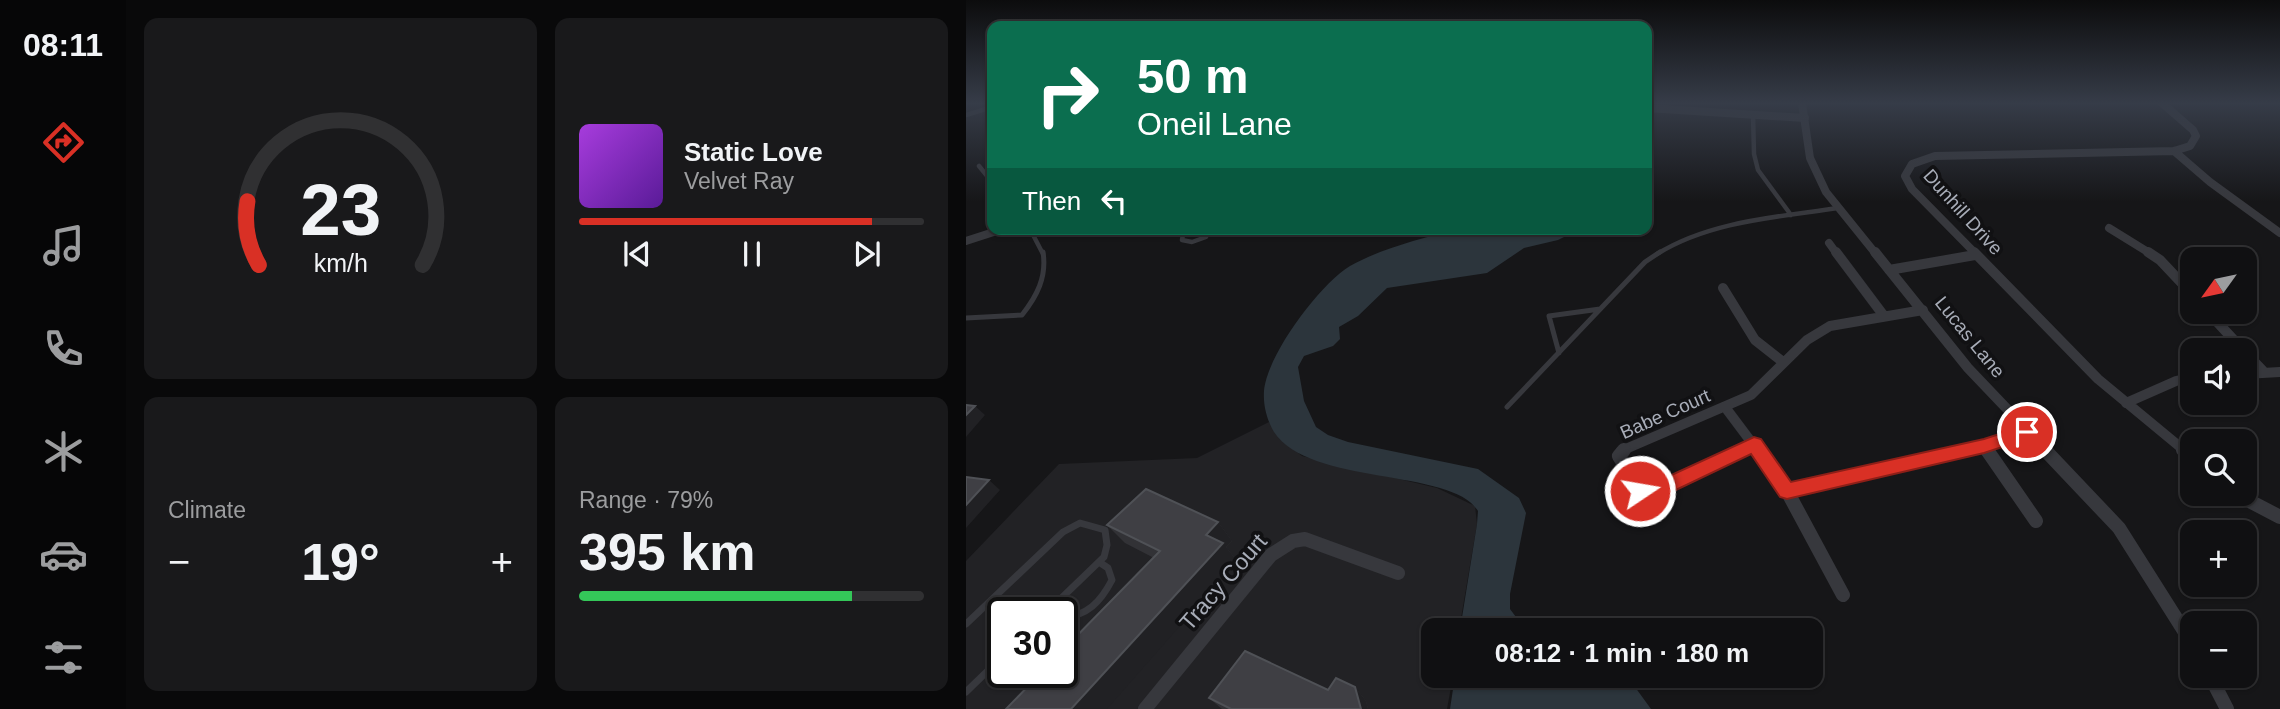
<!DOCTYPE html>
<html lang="en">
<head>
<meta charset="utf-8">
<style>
	body { margin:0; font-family:Helvetica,sans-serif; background:#19191b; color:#f1f3f6; height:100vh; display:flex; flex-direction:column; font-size:26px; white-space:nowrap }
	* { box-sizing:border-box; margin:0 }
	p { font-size:23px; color:#9c9d9f }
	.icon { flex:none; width:38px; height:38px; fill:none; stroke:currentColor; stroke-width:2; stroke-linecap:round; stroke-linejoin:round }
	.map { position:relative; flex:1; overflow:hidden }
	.details { display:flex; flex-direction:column; gap:18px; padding:18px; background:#09090a; width:840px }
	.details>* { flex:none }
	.guide { position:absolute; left:21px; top:21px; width:665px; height:214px; border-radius:14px; box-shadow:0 2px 5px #0004,0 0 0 2px #303032; background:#0b6e4f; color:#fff; overflow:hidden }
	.needle { width:46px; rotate:237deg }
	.fabs { position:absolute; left:1214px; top:247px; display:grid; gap:14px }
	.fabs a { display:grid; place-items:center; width:77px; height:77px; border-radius:14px; background:#101012; box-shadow:0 2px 5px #0004,0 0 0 2px #303032; font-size:35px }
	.speed { position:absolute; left:21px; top:597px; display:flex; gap:14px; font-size:35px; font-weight:700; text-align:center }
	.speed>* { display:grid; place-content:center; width:91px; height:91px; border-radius:50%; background:#101012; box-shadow:0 2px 5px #0004,0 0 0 2px #303032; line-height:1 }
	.speed .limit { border:4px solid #111; border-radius:10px; background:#fff; color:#111 }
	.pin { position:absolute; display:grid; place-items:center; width:60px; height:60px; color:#fff; margin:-30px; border:4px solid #fff; border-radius:50%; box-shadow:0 2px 7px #0007 }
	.me { position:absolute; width:77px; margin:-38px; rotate:78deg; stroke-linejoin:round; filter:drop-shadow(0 0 5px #0008) }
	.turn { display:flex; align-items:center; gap:24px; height:147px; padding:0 35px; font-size:32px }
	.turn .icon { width:91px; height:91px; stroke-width:2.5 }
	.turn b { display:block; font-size:49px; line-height:60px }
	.then { display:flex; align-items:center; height:66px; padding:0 35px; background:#0003; gap:14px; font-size:26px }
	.big { font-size:52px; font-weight:700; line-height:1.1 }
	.details .widget { flex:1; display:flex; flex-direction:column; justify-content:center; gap:10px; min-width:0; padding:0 24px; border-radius:14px; background:#19191b }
	.details .dial { align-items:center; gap:0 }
	.dial svg { height:182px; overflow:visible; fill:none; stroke:#303032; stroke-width:7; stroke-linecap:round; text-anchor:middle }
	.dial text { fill:#f1f3f6; stroke:none }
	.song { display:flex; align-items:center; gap:21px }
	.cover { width:84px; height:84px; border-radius:10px; background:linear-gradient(135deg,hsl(280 70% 55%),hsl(270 70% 35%)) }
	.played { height:7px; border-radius:4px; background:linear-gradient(90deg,#d93025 85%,#303032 85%) }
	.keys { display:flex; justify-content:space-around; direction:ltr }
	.heat { display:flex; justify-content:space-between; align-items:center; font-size:38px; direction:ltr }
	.charge { height:10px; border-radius:5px; background:linear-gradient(90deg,#34c759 79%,#303032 0) }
	.details .tiles { flex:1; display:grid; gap:18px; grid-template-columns:repeat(2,1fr) }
	.trip { position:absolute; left:455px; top:618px; width:402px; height:70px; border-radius:14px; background:#101012; box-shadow:0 2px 5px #0004,0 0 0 2px #303032; font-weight:700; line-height:70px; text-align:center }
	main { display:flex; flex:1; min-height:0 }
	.tab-bar { display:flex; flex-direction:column; width:126px; justify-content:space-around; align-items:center; background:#060607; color:#9c9d9f }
	.tab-bar .icon { width:49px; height:49px }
	.tab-bar .active { color:#d93025 }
	.tab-bar b { font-size:32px; color:#f1f3f6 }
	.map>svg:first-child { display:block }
	.built { fill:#222225; fill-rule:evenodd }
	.water { fill:#2c353c }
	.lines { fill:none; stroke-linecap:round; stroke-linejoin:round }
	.lane-far2 { stroke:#37383d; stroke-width:4.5 }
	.lane-far1 { stroke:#37383d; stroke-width:5 }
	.lane { stroke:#37383d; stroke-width:7 }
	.street-far2 { stroke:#37383d; stroke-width:8 }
	.street-far1 { stroke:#37383d; stroke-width:10 }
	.street { stroke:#37383d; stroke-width:14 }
	.wall { fill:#323236 }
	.shaded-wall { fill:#212124 }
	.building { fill:#3f3f44; stroke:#4f5156; stroke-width:2 }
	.route { fill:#d93025; stroke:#8d1f18; stroke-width:2 }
	.labels { text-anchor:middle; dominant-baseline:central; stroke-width:7; stroke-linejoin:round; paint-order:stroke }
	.street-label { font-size:19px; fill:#a8adb8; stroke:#111113 }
	.near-street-label { font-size:23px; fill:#a8adb8; stroke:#111113 }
</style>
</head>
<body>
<main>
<nav class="tab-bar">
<b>08:11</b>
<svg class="icon active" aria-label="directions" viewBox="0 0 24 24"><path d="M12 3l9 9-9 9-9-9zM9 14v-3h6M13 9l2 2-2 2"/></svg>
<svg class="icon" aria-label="music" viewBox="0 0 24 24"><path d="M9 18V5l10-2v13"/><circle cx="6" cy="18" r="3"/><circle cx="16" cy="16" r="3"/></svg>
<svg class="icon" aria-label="phone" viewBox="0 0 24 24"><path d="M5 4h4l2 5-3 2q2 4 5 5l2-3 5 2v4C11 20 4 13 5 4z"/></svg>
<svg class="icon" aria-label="climate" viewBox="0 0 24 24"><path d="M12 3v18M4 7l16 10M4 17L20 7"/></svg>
<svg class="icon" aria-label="car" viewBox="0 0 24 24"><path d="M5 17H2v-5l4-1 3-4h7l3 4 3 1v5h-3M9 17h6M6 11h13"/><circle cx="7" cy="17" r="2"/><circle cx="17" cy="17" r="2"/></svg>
<svg class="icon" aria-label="filters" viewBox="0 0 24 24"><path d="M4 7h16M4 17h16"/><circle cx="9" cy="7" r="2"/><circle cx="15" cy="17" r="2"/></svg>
</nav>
<section class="details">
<div class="tiles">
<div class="widget dial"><svg viewBox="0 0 100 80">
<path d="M14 69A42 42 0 1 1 86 69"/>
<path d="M14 69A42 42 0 0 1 9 41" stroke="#d93025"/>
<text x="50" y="56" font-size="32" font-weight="700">23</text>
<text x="50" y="72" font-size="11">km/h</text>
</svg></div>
<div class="widget">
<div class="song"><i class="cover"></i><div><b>Static Love</b><p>Velvet Ray</p></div></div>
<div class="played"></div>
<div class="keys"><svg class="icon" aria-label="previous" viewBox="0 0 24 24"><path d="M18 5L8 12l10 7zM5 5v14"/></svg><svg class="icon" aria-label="pause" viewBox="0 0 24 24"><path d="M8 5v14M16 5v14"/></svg><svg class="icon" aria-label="next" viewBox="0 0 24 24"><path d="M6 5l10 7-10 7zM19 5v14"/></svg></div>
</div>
<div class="widget"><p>Climate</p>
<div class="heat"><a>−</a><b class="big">19°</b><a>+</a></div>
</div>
<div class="widget"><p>Range · 79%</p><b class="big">395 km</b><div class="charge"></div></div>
</div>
</section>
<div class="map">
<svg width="1314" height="709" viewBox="0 0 1314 709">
	<rect width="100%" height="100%" fill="#161618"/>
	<!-- built -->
	<path class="built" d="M303,422L314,439L336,456L471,488L509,506L511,524L493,630H467V676H487L481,709H0V561L93,464L231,458ZM37,612H96V672H37Z"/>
	<!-- water -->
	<path class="water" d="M490,229H606L602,235L592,240L558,248L521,273L421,288L392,316L373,327L374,339L367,346L338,356L332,367L338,401L350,427L362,435L382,442L512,469L553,498L560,513L544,594V609L553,621L575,630H494L511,524L512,511C487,468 343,486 308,432C301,420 297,406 298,391C301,355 353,285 384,266C416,248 455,239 490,229Z
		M489,676H661L685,709H484Z"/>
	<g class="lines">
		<!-- lane-far2 -->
		<path class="lane-far2" d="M787,114L788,154L792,170L825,215
			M0,115L26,107
			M13,166L26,182
			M64,229L77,254
			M218,229L216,240L226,242L240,237L243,229
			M691,254C744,221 812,217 872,208"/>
		<!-- lane-far1 -->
		<path class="lane-far1" d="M0,318L56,315C71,296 81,277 77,252
			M593,353L583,316L634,309
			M541,407L679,262L694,252"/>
		<!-- lane -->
		<path class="lane" d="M96,617C121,617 135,601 146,580L142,568L133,562
			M0,624L97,532L114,523L139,530L141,545L138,557L81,612
			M0,692L37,656"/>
		<!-- street-far2 -->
		<path class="street-far2" d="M836,103L844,158L860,192L910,254
			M681,108L839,118
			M1208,151L1244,182L1314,233
			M1143,228L1185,254
			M0,241L37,229
			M863,243L871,254
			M1010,254L946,189L939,176L946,164L969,156L1208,151L1224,146L1230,136L1227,130L1196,103"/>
		<!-- street-far1 -->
		<path class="street-far1" d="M870,252L918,316
			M909,252L1002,368L1081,451
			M1008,252L1132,379L1219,451
			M1182,252L1194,260L1227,295
			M923,270L1009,255
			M757,288L789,340L817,362
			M1242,312L1277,350
			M1279,352L1298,372
			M1279,374L1314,372
			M1160,403L1210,381L1227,377
			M759,407L792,451
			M1018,446L1022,451
			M655,451L785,395L841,340L864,326L957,310
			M774,451L788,445
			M994,451L1061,432"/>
		<!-- street -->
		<path class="street" d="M658,450L653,456L674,490L681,493L778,450
			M790,450L821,491L877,595
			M1021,450L1070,521
			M1079,450L1153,528L1227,645
			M1217,450L1227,458
			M821,491L1002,450
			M1270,494L1314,517
			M1244,676L1261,709
			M179,709L305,555L327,541L339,539L432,573"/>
	</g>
	<!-- wall -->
	<path class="wall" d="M252,522L266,541L260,547L271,561L188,558L159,543L141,525Z
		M389,687L400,701L402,709H256L243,698L362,690Z"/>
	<!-- shaded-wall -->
	<path class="shaded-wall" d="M9,406L19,415L0,437V415Z
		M23,480L34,490L0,528V505Z
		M252,522L266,541L260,547L271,561L141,709H105L240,535Z
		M389,687L400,701L402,709H395Z"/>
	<!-- building -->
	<path class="building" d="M0,405L9,406L0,415Z
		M0,477L23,480L0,505Z
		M180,489L252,522L240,535L257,543L105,709H40L76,672H96V651L194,551L141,525Z
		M279,651L362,690L370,678L389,687L395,709H265L243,698Z"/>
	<!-- sky -->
	<linearGradient id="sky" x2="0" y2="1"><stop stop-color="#0c0c0d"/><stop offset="0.51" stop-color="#363c48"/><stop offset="1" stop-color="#363c48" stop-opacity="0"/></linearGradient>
	<rect width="1314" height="202" fill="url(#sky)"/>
	<!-- route -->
	<path class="route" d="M1061,425L1067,427L1070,432L1067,437L1018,453L821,499L814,497L785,454L689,500L681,501L667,496L664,491L667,485L686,484L788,437L795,439L825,482L1018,439Z"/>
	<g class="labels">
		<!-- street labels -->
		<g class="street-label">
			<text transform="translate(997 212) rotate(48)">Dunhill Drive</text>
			<text transform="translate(1004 337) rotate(51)">Lucas Lane</text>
			<text transform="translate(699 414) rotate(-24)">Babe Court</text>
		</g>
		<!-- near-street labels -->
		<g class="near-street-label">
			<text transform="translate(257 582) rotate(-49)">Tracy Court</text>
		</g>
	</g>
</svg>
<div class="fabs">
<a><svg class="needle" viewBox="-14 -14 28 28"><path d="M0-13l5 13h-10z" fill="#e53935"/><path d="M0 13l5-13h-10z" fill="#9c9d9f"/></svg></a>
<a><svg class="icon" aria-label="sound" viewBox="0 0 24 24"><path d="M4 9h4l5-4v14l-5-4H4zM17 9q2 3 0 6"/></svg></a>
<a><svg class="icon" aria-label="search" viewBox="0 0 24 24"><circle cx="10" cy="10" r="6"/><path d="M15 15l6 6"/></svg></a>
<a>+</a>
<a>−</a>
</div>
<div class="speed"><div class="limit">30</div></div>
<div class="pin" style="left:1061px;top:432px;background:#d93025"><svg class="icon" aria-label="arrive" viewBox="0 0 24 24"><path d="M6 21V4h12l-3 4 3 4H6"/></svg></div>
<svg class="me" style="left:674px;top:491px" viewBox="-20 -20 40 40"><circle r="17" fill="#d93025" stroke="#fff" stroke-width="3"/><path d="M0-11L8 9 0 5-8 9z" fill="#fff"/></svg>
<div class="trip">08:12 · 1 min · 180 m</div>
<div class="guide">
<div class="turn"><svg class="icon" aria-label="right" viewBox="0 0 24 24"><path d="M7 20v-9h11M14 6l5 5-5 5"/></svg><div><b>50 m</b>Oneil Lane</div></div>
<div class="then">Then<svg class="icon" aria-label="left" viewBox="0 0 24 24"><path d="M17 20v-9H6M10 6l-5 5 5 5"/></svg></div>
</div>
</div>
</main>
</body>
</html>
